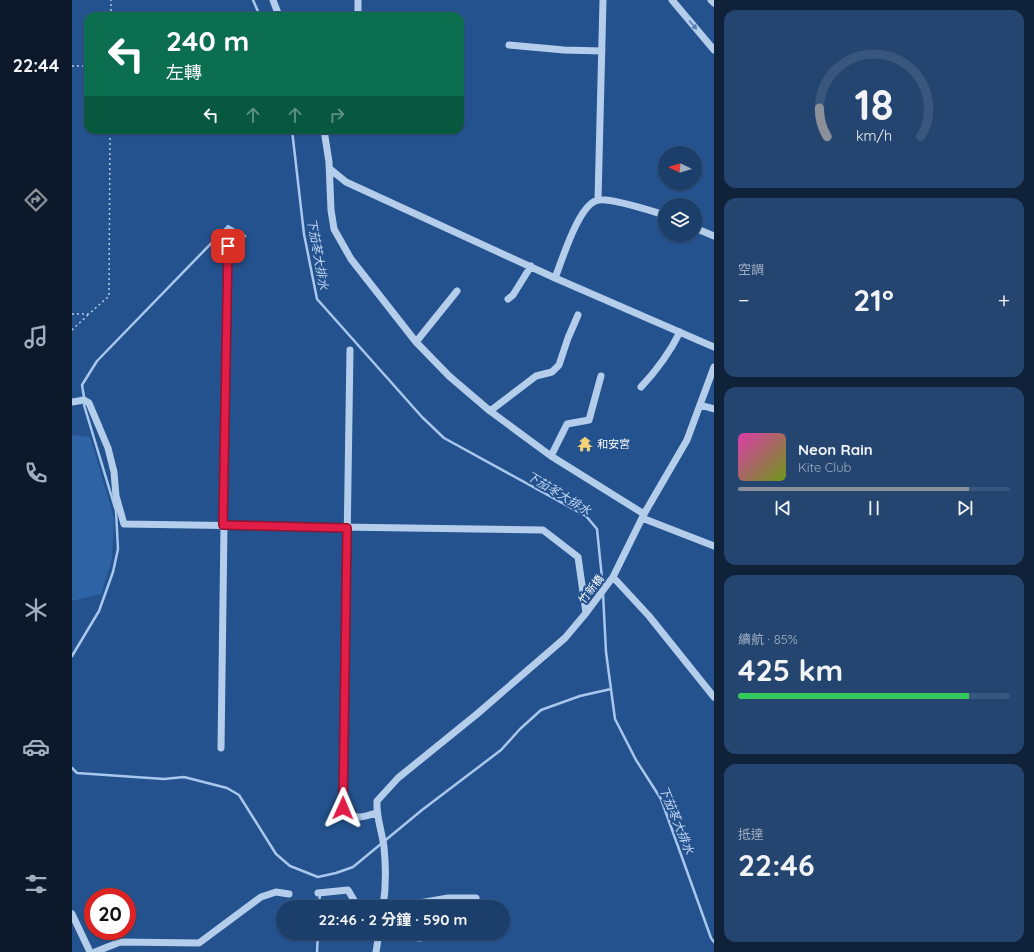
<!DOCTYPE html>
<html lang="zh-TW">
<head>
<meta charset="utf-8">
<style>
	body { margin:0; font-family:Quicksand,"Noto Sans TC",sans-serif; background:#244570; color:#f1f3f6; height:100vh; display:flex; flex-direction:column; font-size:15px; white-space:nowrap }
	* { box-sizing:border-box; margin:0 }
	p { font-size:13px; color:#a0aec1 }
	.icon { flex:none; width:22px; height:22px; fill:none; stroke:currentColor; stroke-width:2; stroke-linecap:round; stroke-linejoin:round }
	.map { position:relative; flex:1; overflow:hidden }
	.sheet { display:flex; flex-direction:column; gap:10px; padding:10px; background:#0f223a; width:320px }
	.sheet>* { flex:none }
	.hud { position:absolute; left:12px; top:12px; width:380px; height:122px; border-radius:12px; box-shadow:0 1px 3px #0004,0 0 0 1px #39577e; background:#0b6e4f; color:#fff; overflow:hidden }
	.needle { width:26px; rotate:275deg }
	.fabs { position:absolute; left:586px; top:146px; display:grid; gap:8px }
	.fabs a { display:grid; place-items:center; width:44px; height:44px; border-radius:50%; background:#1b3e6a; box-shadow:0 1px 3px #0004,0 0 0 1px #39577e; font-size:20px }
	.speed { position:absolute; left:12px; top:888px; display:flex; gap:8px; font-size:20px; font-weight:700; text-align:center }
	.speed>* { display:grid; place-content:center; width:52px; height:52px; border-radius:50%; background:#1b3e6a; box-shadow:0 1px 3px #0004,0 0 0 1px #39577e; line-height:1 }
	.speed .limit { border:6px solid #d22; background:#fff; color:#111 }
	.pin { position:absolute; display:grid; place-items:center; width:34px; height:34px; color:#fff; margin:-17px; border-radius:8px; box-shadow:0 2px 6px #0006 }
	.me { position:absolute; width:44px; margin:-22px; rotate:1deg; stroke-linejoin:round; filter:drop-shadow(0 0 3px #0008) }
	.turn { display:flex; align-items:center; gap:14px; height:84px; padding:0 16px; font-size:18px }
	.turn .icon { width:52px; height:52px; stroke-width:2.5 }
	.turn b { display:block; font-size:28px; line-height:34px }
	.lanes { display:flex; align-items:center; height:38px; padding:0 16px; background:#0003; justify-content:center; gap:20px; direction:ltr }
	.lanes .off { opacity:.35 }
	.big { font-size:30px; font-weight:700; line-height:1.1 }
	.sheet .tile { flex:1; display:flex; flex-direction:column; justify-content:center; gap:6px; min-width:0; padding:0 14px; border-radius:12px; background:#244570 }
	.sheet .dial { align-items:center; gap:0 }
	.dial svg { height:104px; overflow:visible; fill:none; stroke:#39577e; stroke-width:7; stroke-linecap:round; text-anchor:middle }
	.dial text { fill:#f1f3f6; stroke:none }
	.song { display:flex; align-items:center; gap:12px }
	.cover { width:48px; height:48px; border-radius:6px; background:linear-gradient(135deg,hsl(320 70% 55%),hsl(80 70% 35%)) }
	.played { height:4px; border-radius:2px; background:linear-gradient(90deg,#8c9099 85%,#39577e 85%) }
	.keys { display:flex; justify-content:space-around; direction:ltr }
	.heat { display:flex; justify-content:space-between; align-items:center; font-size:22px; direction:ltr }
	.charge { height:6px; border-radius:3px; background:linear-gradient(90deg,#34c759 85%,#39577e 0) }
	.trip { position:absolute; left:204px; top:900px; width:234px; height:40px; border-radius:20px; background:#1b3e6a; box-shadow:0 1px 3px #0004,0 0 0 1px #39577e; font-weight:700; line-height:40px; text-align:center }
	main { display:flex; flex:1; min-height:0 }
	.tabs { display:flex; flex-direction:column; width:72px; justify-content:space-around; align-items:center; background:#0b192a; color:#a0aec1 }
	.tabs .icon { width:28px; height:28px }
	.tabs .current { color:#8c9099 }
	.tabs b { font-size:18px; color:#f1f3f6 }
	.map>svg:first-child { display:block }
	.green { fill:#2e63a6 }
	.lines { fill:none; stroke-linecap:round; stroke-linejoin:round }
	.stream { stroke:#a8c7ec; stroke-width:2.5 }
	.path { stroke:#b4cdeb; stroke-width:1.5; stroke-dasharray:2 3; stroke-linecap:butt }
	.minor { stroke:#b4cdeb; stroke-width:7 }
	.oneway { fill:#567daf }
	.route-casing { stroke:#92132f; stroke-width:10 }
	.route { stroke:#e11d48; stroke-width:7 }
	.labels { text-anchor:middle; dominant-baseline:central; stroke-width:4; stroke-linejoin:round; paint-order:stroke }
	.poi-label { font-size:11px; fill:#fff; stroke:#24528e; text-anchor:start }
	.street-label { font-size:11px; fill:#fff; stroke:#24528e }
	.water-label { font-size:12px; font-style:italic; fill:#c0d7f2; stroke:#24528e }
</style>
</head>
<body>
<main>
<nav class="tabs">
<b>22:44</b>
<svg class="icon current" aria-label="directions" viewBox="0 0 24 24"><path d="M12 3l9 9-9 9-9-9zM9 14v-3h6M13 9l2 2-2 2"/></svg>
<svg class="icon" aria-label="music" viewBox="0 0 24 24"><path d="M9 18V5l10-2v13"/><circle cx="6" cy="18" r="3"/><circle cx="16" cy="16" r="3"/></svg>
<svg class="icon" aria-label="phone" viewBox="0 0 24 24"><path d="M5 4h4l2 5-3 2q2 4 5 5l2-3 5 2v4C11 20 4 13 5 4z"/></svg>
<svg class="icon" aria-label="climate" viewBox="0 0 24 24"><path d="M12 3v18M4 7l16 10M4 17L20 7"/></svg>
<svg class="icon" aria-label="car" viewBox="0 0 24 24"><path d="M5 17H2v-5l4-1 3-4h7l3 4 3 1v5h-3M9 17h6M6 11h13"/><circle cx="7" cy="17" r="2"/><circle cx="17" cy="17" r="2"/></svg>
<svg class="icon" aria-label="filters" viewBox="0 0 24 24"><path d="M4 7h16M4 17h16"/><circle cx="9" cy="7" r="2"/><circle cx="15" cy="17" r="2"/></svg>
</nav>
<div class="map">
<svg width="642" height="952" viewBox="0 0 642 952">
	<rect width="100%" height="100%" fill="#24528e"/>
	<!-- green -->
	<path class="green" d="M0,435L18,437L42,518L40,559L29,594L0,601Z"/>
	<g class="lines">
		<!-- stream -->
		<path class="stream" d="M181,0L188,16
			M220,130L232,234L245,299L350,417L372,438L514,516L525,529L531,588
			M12,397L10,385L25,361L156,226L173,236
			M531,593L534,652L543,719L564,760L589,799L639,938L642,942
			M0,656L27,611L41,572L46,549L44,511L12,405
			M0,768L5,773L92,779L112,777L155,788L167,795L204,854L218,866L246,877L264,873L281,867L350,810L429,750L448,729L469,710L508,696L539,689
			M247,907L248,894
			M245,952L246,933"/>
		<!-- path -->
		<path class="path" d="M39,16V0
			M0,66H16
			M0,314H17L37,296L38,130
			M0,330L17,314"/>
		<!-- minor -->
		<path class="minor" d="M201,0L207,16
			M600,0L642,50
			M639,0L642,3
			M286,16V0
			M437,45L492,50L530,51
			M252,130L257,162L259,210L262,229L279,259L344,342L377,376L418,411L479,456L572,514
			M258,169L274,182L483,278L642,347
			M526,200L531,0
			M623,228L642,236
			M483,278C490,261 507,202 527,200C540,198 579,211 593,215
			M436,299L441,295L459,266
			M344,342L385,291
			M278,350L271,808C282,820 290,818 304,813
			M569,387C585,370 598,352 608,332
			M0,402L12,400L17,403L36,448L42,472L44,496L52,524L471,530L506,557L514,613
			M628,405L642,409
			M418,411L464,376L480,372L487,365L496,338L506,315
			M479,456L495,424L517,420L529,376
			M570,518L642,546
			M541,577L577,616L642,697
			M149,748L156,231
			M246,893L276,890L286,907
			M311,907C314,888 314,867 312,847C310,831 304,817 305,801L326,778L405,714L493,638L514,613L541,577L572,514L615,440L642,367
			M325,907L376,898H404
			M0,914L18,952
			M307,934L348,938L370,933
			M23,952L48,942L127,943L189,897L204,892L217,894
			M304,952L307,933"/>
	</g>
	<!-- one-way arrows -->
	<defs><path id="oneway-solid" d="M-6-.8H1V-3.2L6.5 0L1 3.2V.8H-6Z"/></defs>
	<use class="oneway" href="#oneway-solid" transform="translate(621 25) rotate(50)"/>
	<g class="lines">
		<defs>
			<path id="route" d="M156,246L151,525L275,528L271,808"/>
		</defs>
		<!-- route casing -->
		<use href="#route" class="route-casing"/>
		<!-- route -->
		<use href="#route" class="route"/>
	</g>
	<!-- icons -->
	<defs>
		<symbol id="temple-bare" viewBox="-9 -9 18 18"><path d="M0-6L5-2H3V0L6.5 2.5H4V6H1.5V3h-3V6H-4V2.5H-6.5L-3 0V-2H-5Z" fill="#f6d277" stroke="#24528e" stroke-width="2.5" paint-order="stroke"/></symbol>
	</defs>
	<g fill-rule="evenodd">
		<use href="#temple-bare" x="502" y="433" width="22" height="22"/>
	</g>
	<g class="labels">
		<!-- poi labels -->
		<g class="poi-label">
			<text x="525" y="444">和安宮</text>
		</g>
		<!-- street labels -->
		<g class="street-label">
			<text transform="translate(519 589) rotate(-52)">竹新橋</text>
		</g>
		<!-- water labels -->
		<g class="water-label">
			<text transform="translate(246 254) rotate(80)">下茄苳大排水</text>
			<text transform="translate(487 493) rotate(31)">下茄苳大排水</text>
			<text transform="translate(605 820) rotate(68)">下茄苳大排水</text>
		</g>
	</g>
</svg>
<div class="fabs">
<a><svg class="needle" viewBox="-14 -14 28 28"><path d="M0-13l5 13h-10z" fill="#e53935"/><path d="M0 13l5-13h-10z" fill="#a0aec1"/></svg></a>
<a><svg class="icon" aria-label="layers" viewBox="0 0 24 24"><path d="M12 4l9 5-9 5-9-5zM3 14l9 5 9-5"/></svg></a>
</div>
<div class="speed"><div class="limit">20</div></div>
<div class="pin" style="left:156px;top:246px;background:#d93025"><svg class="icon" aria-label="arrive" viewBox="0 0 24 24"><path d="M6 21V4h12l-3 4 3 4H6"/></svg></div>
<svg class="me" style="left:271px;top:808px" viewBox="-20 -20 40 40"><path d="M0-17L14 15 0 8-14 15z" fill="#e11d48" stroke="#fff" stroke-width="4"/></svg>
<div class="trip">22:46 · 2 分鐘 · 590 m</div>
<div class="hud">
<div class="turn"><svg class="icon" aria-label="left" viewBox="0 0 24 24"><path d="M17 20v-9H6M10 6l-5 5 5 5"/></svg><div><b>240 m</b>左轉</div></div>
<div class="lanes"><svg class="icon" aria-label="left" viewBox="0 0 24 24"><path d="M17 20v-9H6M10 6l-5 5 5 5"/></svg><svg class="icon off" aria-label="ahead" viewBox="0 0 24 24"><path d="M12 20V5M6 11l6-6 6 6"/></svg><svg class="icon off" aria-label="ahead" viewBox="0 0 24 24"><path d="M12 20V5M6 11l6-6 6 6"/></svg><svg class="icon off" aria-label="right" viewBox="0 0 24 24"><path d="M7 20v-9h11M14 6l5 5-5 5"/></svg></div>
</div>
</div>
<section class="sheet">
<div class="tile dial"><svg viewBox="0 0 100 80">
<path d="M14 69A42 42 0 1 1 86 69"/>
<path d="M14 69A42 42 0 0 1 8 47" stroke="#8c9099"/>
<text x="50" y="56" font-size="32" font-weight="700">18</text>
<text x="50" y="72" font-size="11">km/h</text>
</svg></div>
<div class="tile"><p>空調</p>
<div class="heat"><a>−</a><b class="big">21°</b><a>+</a></div>
</div>
<div class="tile">
<div class="song"><i class="cover"></i><div><b>Neon Rain</b><p>Kite Club</p></div></div>
<div class="played"></div>
<div class="keys"><svg class="icon" aria-label="previous" viewBox="0 0 24 24"><path d="M18 5L8 12l10 7zM5 5v14"/></svg><svg class="icon" aria-label="pause" viewBox="0 0 24 24"><path d="M8 5v14M16 5v14"/></svg><svg class="icon" aria-label="next" viewBox="0 0 24 24"><path d="M6 5l10 7-10 7zM19 5v14"/></svg></div>
</div>
<div class="tile"><p>續航 · 85%</p><b class="big">425 km</b><div class="charge"></div></div>
<div class="tile"><p>抵達</p><b class="big">22:46</b></div>
</section>
</main>
</body>
</html>
